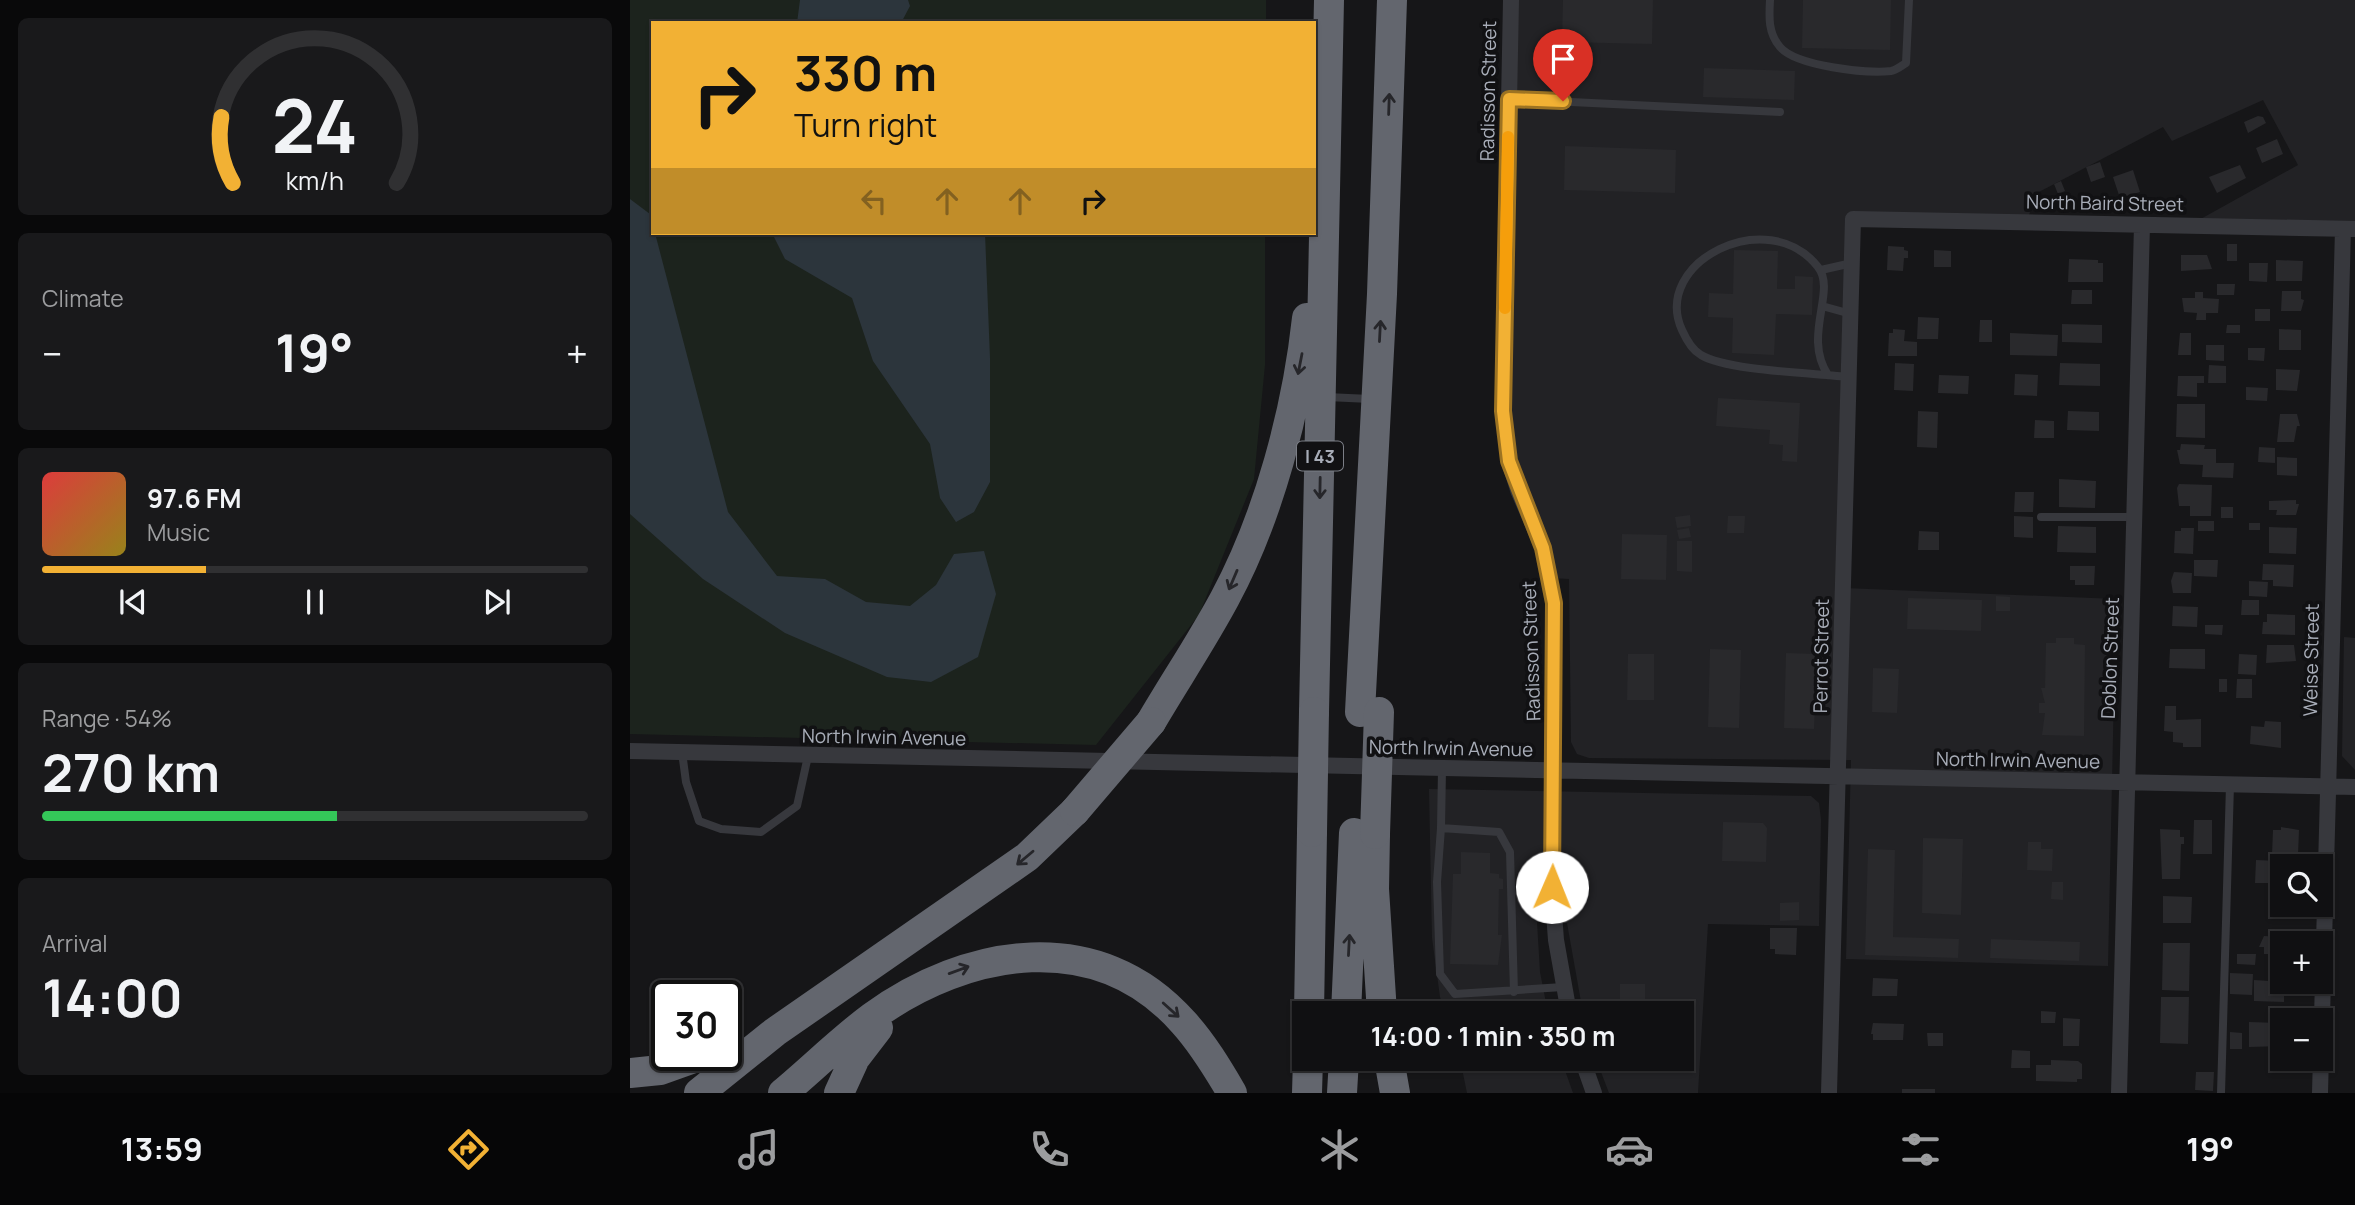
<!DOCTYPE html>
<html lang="en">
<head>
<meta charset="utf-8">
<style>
	body { margin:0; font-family:Manrope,sans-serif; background:#19191b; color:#f1f3f6; height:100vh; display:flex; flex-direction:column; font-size:26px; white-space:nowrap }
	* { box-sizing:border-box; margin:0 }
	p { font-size:23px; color:#9c9d9f }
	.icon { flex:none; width:38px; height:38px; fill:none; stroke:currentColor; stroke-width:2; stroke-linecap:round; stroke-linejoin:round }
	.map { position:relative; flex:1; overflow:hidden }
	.panel { display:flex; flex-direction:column; gap:18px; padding:18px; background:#09090a; width:630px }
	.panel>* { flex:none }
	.top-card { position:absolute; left:21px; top:21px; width:665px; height:214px; border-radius:0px; box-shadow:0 2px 5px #0004,0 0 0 2px #303032; background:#f2b134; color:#111; overflow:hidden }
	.tools { position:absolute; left:1640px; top:854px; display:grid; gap:14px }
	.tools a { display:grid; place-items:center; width:63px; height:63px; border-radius:0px; background:#101012; box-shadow:0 2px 5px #0004,0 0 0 2px #303032; font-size:35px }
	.speed { position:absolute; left:21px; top:980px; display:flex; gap:14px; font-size:35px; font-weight:700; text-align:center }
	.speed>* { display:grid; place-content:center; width:91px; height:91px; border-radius:50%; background:#101012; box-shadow:0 2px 5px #0004,0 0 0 2px #303032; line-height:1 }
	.speed .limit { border:4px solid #111; border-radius:10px; background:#fff; color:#111 }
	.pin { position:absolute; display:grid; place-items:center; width:60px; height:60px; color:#fff; margin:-72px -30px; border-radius:50% 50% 50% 0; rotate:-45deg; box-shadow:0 0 7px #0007 }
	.pin .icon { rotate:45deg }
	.me { position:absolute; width:77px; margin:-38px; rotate:1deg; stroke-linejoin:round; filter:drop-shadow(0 0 5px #0008) }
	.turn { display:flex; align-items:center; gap:24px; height:147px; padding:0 28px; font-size:32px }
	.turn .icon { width:91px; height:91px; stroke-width:2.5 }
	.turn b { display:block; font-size:49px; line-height:60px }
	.lanes { display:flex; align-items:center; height:66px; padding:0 28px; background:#0003; justify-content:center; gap:35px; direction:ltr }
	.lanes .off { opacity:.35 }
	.big { font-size:52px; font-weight:700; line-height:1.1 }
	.panel .tile { flex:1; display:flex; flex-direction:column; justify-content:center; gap:10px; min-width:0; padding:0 24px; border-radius:10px; background:#19191b }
	.panel .dial { align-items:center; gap:0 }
	.dial svg { height:182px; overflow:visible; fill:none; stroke:#303032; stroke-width:7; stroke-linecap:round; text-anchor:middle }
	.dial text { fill:#f1f3f6; stroke:none }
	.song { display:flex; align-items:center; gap:21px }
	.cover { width:84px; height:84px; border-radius:10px; background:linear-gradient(135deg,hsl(0 70% 55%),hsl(50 70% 35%)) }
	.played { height:7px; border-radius:4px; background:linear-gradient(90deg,#f2b134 30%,#303032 30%) }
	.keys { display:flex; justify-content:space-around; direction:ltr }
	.heat { display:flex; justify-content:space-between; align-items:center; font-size:38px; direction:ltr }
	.charge { height:10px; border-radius:5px; background:linear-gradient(90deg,#34c759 54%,#303032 0) }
	.trip { position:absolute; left:662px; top:1001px; width:402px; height:70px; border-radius:0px; background:#101012; box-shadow:0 2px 5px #0004,0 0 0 2px #303032; font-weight:700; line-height:70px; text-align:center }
	.tabs { display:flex; height:112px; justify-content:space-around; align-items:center; background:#060607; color:#9c9d9f }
	.tabs .icon { width:49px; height:49px }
	.tabs .active { color:#f2b134 }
	.tabs b { font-size:32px; color:#f1f3f6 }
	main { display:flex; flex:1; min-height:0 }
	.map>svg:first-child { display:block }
	.built { fill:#222225 }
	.green { fill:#1c231d }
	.water { fill:#2c353c }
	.building { fill:#29292c }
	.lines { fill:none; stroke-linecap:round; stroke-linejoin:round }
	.service { stroke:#37383d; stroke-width:8 }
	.minor { stroke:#37383d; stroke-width:16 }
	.motorway { stroke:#63666e; stroke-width:30 }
	.motorway-bridge { stroke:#63666e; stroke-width:30 }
	.oneway { stroke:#26262a }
	.route-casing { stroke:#9d7322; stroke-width:18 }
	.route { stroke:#f2b134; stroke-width:12 }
	.slow { stroke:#f59e0b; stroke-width:12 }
	.labels { text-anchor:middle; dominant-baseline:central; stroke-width:7; stroke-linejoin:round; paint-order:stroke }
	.shield { fill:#111113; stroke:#7b7e86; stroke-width:2 }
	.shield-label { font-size:18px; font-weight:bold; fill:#a8adb8 }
	.street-label { font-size:19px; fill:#a8adb8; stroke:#111113 }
</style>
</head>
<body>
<main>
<section class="panel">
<div class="tile dial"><svg viewBox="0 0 100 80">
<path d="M14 69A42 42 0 1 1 86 69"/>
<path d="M14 69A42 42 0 0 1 9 40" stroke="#f2b134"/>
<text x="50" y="56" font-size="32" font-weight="700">24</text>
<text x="50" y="72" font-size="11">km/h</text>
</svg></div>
<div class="tile"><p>Climate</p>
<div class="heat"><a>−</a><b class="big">19°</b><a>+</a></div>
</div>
<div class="tile">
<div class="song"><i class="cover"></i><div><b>97.6 FM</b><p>Music</p></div></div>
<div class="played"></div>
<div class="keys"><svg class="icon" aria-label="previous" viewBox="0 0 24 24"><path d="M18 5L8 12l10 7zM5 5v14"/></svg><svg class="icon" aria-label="pause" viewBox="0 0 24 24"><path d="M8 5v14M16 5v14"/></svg><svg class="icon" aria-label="next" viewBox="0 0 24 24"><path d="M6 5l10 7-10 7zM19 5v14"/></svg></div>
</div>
<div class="tile"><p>Range · 54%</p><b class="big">270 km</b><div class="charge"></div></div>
<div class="tile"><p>Arrival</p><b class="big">14:00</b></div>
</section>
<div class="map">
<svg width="1725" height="1093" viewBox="0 0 1725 1093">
	<rect width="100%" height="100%" fill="#161618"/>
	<!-- built -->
	<path class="built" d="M881,0H1725V229L1558,226L1668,165L1633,100L1542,141L1533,127L1407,193L1396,223L1224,219L1214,588L1486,599L1478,966L1216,959L1221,760L959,758L947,754L941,742L939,579L921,578L879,461Z
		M1714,637L1725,638V770L1712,756Z
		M799,789L1181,796L1189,803L1191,820L1189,926L1078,924L1068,1093H979L966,1059H1052V1013H953L937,923L907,922L910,972L918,1013H816L810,997L802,938Z
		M830,1059H931L943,1093H837Z"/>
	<!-- green -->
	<path class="green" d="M0,0H636V23H23V233H635V365L624,479L569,615L466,745L0,734Z"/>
	<!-- water -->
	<path class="water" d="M170,0H278L280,6L271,23H167Z
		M0,199L20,214L98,512L147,576L195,579L236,602L280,606L306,585L324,554L354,551L366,594L348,657L301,682L257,677L155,633L73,579L0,514Z
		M142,233H355L360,358V482L344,512L326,522L310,498L300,444L243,361L222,298L155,259Z"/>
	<!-- building -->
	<path class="building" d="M933,0H1023L1022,44L932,42Z
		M1173,0H1261L1260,50L1172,48Z
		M1074,68L1165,71L1164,100L1073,97Z
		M1628,116L1633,117L1636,123L1618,133L1614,122Z
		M1647,139L1653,154L1632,163L1626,148Z
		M935,146L1046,150L1045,193L934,190Z
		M1470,162L1475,177L1461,182L1456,167Z
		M1610,165L1616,178L1587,193L1579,177Z
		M1503,170L1510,192L1490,198L1483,177Z
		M1431,181L1435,191L1428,194L1424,184Z
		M1597,244H1607V261H1597Z
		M1258,246L1274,247V250L1278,251V258H1274L1273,271L1257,270Z
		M1104,250L1148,251L1147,289H1165V276L1183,277L1182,315L1146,314L1144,355L1102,353L1103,318L1078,317L1079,293L1103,294Z
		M1304,250L1321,251V267H1304Z
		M1551,255H1577L1582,269L1551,271Z
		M1439,259L1468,260V263H1473V282H1438Z
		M1646,260L1673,261L1672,281H1646Z
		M1619,263H1638L1637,282L1619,281Z
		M1587,284H1605L1604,295H1587Z
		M1442,290H1462V304H1441Z
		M1652,291H1671V299L1674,300L1671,311H1651Z
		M1565,292H1573V298L1589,299L1588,313H1576V320H1566L1567,313L1554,312L1552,298H1565Z
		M1625,309H1640V321H1625Z
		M1288,317L1309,318L1308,339H1287Z
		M1350,320H1362V342H1349Z
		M1432,324L1472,325V343L1432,342Z
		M1597,325H1610V333H1596Z
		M1263,329L1275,330L1274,341L1287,342V356H1258L1259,333H1263Z
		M1649,329L1671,330V350H1649Z
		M1380,333L1428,335L1427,356L1380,355Z
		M1550,333H1561V355H1548Z
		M1576,345H1594V361L1576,360Z
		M1618,348H1635L1634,361L1618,360Z
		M1265,363L1284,364L1283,391L1264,390Z
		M1430,363L1470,364V386L1429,385Z
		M1579,365L1596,366V383H1578Z
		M1646,369L1670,370L1667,391L1646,390Z
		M1385,374L1408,375L1407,396L1384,395Z
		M1309,375L1339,376L1338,394L1308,393Z
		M1548,376H1574V383H1567V397L1547,396Z
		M1616,387L1638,388L1637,401L1616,400Z
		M1088,398L1170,403L1167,462L1152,461L1153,445L1139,444L1140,430L1086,426Z
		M1547,404H1575V438L1546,437Z
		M1288,411L1308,412L1307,448L1287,447Z
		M1438,411L1469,412V431L1437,430Z
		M1650,414H1667L1670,426H1667L1664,442H1647Z
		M1405,420L1424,421V438H1404Z
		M1551,444L1575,445L1574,449H1586V463H1604L1603,478L1572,477L1573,465L1550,464L1547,450H1550Z
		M1629,447L1645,448V463L1628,462Z
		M1647,457L1667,458V476L1647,475Z
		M1429,479L1466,481L1465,508L1429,507Z
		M1549,484L1582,485L1581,516H1560V506H1549L1547,488Z
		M1385,492H1404L1403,512H1384Z
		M1666,500V504H1669L1666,515H1646L1647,510H1639V501Z
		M1591,507H1603V518H1591Z
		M1060,515L1061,526L1047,528L1045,517Z
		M1098,516H1115L1114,533H1097Z
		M1384,516L1403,517V538L1384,537Z
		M1568,521H1584V531H1568Z
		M1619,523H1630V530H1619Z
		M1428,526L1466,527V553L1427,552Z
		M1639,527L1667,528L1666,554L1639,553Z
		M1059,528L1061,537L1049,539L1047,530Z
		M1551,528H1564L1563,554L1544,553L1545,531H1551Z
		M1289,531L1309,532V550H1288Z
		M992,534L1037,535L1036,580L991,579Z
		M1047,541H1062V572L1047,571Z
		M1564,560H1588L1587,577L1564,576Z
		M1633,564L1664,565L1663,587L1643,586V580H1632Z
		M1440,566H1465L1464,585H1445V580H1440Z
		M1544,572L1562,573L1561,593H1543L1541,581Z
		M1619,581L1638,582L1637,597L1619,596Z
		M1366,596L1380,597V611H1366Z
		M1278,598L1352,600L1351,631L1277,629Z
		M1612,600H1629V615H1611Z
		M1543,606L1568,607L1567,627L1542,626Z
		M1637,614L1665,615V635L1632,634L1633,622H1637Z
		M1575,625H1593L1592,635L1575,634Z
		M1426,638H1444V644L1455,645L1454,736L1412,735L1415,713H1409V703H1415L1411,688H1415L1416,643H1426Z
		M1637,645H1664L1666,661L1636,663Z
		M1080,649L1111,650L1109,728L1078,727Z
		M1540,649H1575V669L1539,668Z
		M1156,653L1187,654L1184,729L1154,728Z
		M998,654H1024V700H997Z
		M1609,654L1627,655L1626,675L1608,674Z
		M1243,668L1269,669L1267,713L1242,712Z
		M1589,679H1597V692H1589Z
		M1607,679H1622V698H1606Z
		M1535,706H1546V720L1571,719V747H1553V743L1543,742V732L1534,731Z
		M1635,721L1651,722V748L1620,744L1621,726L1634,727Z
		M1564,820H1582V854H1563Z
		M1093,822L1133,823L1137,828L1136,862L1092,861Z
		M1651,827L1669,830L1668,855H1642L1643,830H1651Z
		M1530,829L1550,830V837H1554V844H1551L1550,879H1532Z
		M1293,838L1333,839L1331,915L1292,913Z
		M1398,842H1411V849H1423L1422,871L1397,870Z
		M1238,849L1265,850L1263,937L1329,939L1328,958L1235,955Z
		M831,852L860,853V873L869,874V878L873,879V889H869L868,935H872L868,965L820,964L823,874H831Z
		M1626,860L1648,861V883H1625Z
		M1422,882H1433V900L1421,899Z
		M1533,896L1562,897L1561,923H1533Z
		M1169,902V920L1150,921V903Z
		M1140,928H1167L1166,955L1145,954V949H1140Z
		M1634,936L1654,937L1652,954H1634V947H1629Z
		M1361,939L1450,942L1449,961L1360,958Z
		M1533,943H1560L1559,991L1532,990Z
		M1607,954H1626L1625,965L1607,964Z
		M1600,973L1623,974L1622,995L1600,994Z
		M1243,978L1268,979L1267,996H1242Z
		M1624,980L1654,982V1002L1624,1001Z
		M990,984H1015V1013H990Z
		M1531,997H1559L1558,1044L1530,1043Z
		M1411,1011L1426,1012L1425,1023H1411Z
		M1433,1018L1450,1019L1449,1046H1433Z
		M1619,1022L1649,1023L1652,1026V1046L1619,1047Z
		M1243,1023L1274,1024L1273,1040H1243V1034H1241Z
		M1600,1032L1612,1033V1049H1600Z
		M1297,1033H1313V1046H1298Z
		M1382,1050L1400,1051V1068H1381Z
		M1421,1060L1448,1061L1452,1064V1079H1447V1082L1406,1081V1065H1421Z
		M1566,1072H1584L1583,1091L1565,1090Z
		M1272,1089H1305V1093H1272Z"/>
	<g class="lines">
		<!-- service -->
		<path class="service" d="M1140,0C1139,17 1138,33 1150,47C1166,66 1237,74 1261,71C1267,70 1271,66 1276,63L1279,0
			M879,99L1150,112
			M1191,270L1222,263
			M1192,306L1221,314
			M1198,375C1172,336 1207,291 1188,267C1138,203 1021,262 1052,330C1056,339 1062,350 1071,355C1097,371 1186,373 1219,377
			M697,397L740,399
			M1411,517H1505
			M52,752L56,782L69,821L91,829L131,832L167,806L178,756
			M812,769L811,828L869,832L880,852L884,992
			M811,828L807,882L810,974L825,994L933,987
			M1591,1093L1600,785"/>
		<!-- minor -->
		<path class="minor" d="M881,0L873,411L879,461L888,490L913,548L924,603L922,887L926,940L939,1013
			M0,751L1725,787
			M952,1059L964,1093
			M1199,1093L1223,219L1725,229
			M1489,1093L1512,225
			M1690,1093L1713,229"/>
		<!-- motorway -->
		<path class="motorway" d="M684,712L699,0
			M730,712L752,294L762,0
			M521,722C545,681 572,641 595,598C639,516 667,410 677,318
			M745,834L744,889L752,1013
			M679,1013L682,832
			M716,1013L724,833
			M759,1059L765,1093
			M0,1073L30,1070L72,1055
			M69,1093L145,1032L397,857L445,811
			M153,1093C183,1068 211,1040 242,1017C337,948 468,925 554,1023C573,1044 588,1069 602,1093
			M209,1093L225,1058L248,1028
			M677,1093L678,1059
			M712,1093L714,1059"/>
		<!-- motorway-bridge -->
		<path class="motorway-bridge" d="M445,811L521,722
			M682,832L684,712
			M745,834L749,712"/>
	</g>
	<!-- one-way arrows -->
	<defs><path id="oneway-shaft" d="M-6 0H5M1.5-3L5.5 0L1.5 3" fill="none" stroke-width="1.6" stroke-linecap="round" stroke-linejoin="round" transform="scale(1.75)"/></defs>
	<g class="oneway">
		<use href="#oneway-shaft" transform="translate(759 104) rotate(-88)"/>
		<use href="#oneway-shaft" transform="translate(750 331) rotate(-87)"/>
		<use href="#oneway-shaft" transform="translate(670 364) rotate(101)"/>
		<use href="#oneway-shaft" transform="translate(690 488) rotate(91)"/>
		<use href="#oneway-shaft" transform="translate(603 580) rotate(113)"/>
		<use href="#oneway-shaft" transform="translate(395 858) rotate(140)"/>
		<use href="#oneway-shaft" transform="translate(719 945) rotate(-87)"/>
		<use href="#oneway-shaft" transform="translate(329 970) rotate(-20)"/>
		<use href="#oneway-shaft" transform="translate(541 1010) rotate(42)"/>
	</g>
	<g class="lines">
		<defs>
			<path id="route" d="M922,887L924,603L913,548L879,461L873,411L879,99L933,101"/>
		</defs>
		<!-- route casing -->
		<use href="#route" class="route-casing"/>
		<!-- route -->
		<use href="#route" class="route"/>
		<!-- slow -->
		<path class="slow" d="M875,308L878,137"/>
	</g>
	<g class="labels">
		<!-- shield labels -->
		<rect class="shield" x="667" y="441.5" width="46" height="29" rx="5"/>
		<g class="shield-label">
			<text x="690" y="456">I 43</text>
		</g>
		<!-- street labels -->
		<g class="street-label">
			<text transform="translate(858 91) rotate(-89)">Radisson Street</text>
			<text transform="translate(1475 203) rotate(1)">North Baird Street</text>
			<text transform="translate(901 651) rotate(-92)">Radisson Street</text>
			<text transform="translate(1191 656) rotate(-89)">Perrot Street</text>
			<text transform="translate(1480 658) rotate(-88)">Doblon Street</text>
			<text transform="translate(1681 660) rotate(-89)">Weise Street</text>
			<text transform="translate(254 737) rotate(1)">North Irwin Avenue</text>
			<text transform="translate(821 748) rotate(1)">North Irwin Avenue</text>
			<text transform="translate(1388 760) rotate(1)">North Irwin Avenue</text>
		</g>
	</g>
</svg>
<div class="tools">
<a><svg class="icon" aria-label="search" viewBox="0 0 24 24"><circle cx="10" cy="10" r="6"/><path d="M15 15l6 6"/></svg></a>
<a>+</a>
<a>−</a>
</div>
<div class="speed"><div class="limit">30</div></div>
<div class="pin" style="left:933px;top:101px;background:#d93025"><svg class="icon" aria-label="arrive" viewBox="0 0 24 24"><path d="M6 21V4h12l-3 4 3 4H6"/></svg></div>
<svg class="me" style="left:922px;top:887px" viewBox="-20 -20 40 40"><circle r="19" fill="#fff"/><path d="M0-13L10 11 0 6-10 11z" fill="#f2b134"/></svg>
<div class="trip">14:00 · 1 min · 350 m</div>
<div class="top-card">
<div class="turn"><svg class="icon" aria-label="right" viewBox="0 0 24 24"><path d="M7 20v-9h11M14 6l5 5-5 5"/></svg><div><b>330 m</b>Turn right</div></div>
<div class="lanes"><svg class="icon off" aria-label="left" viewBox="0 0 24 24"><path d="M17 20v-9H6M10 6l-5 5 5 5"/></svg><svg class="icon off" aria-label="ahead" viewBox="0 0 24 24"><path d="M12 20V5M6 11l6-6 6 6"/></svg><svg class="icon off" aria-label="ahead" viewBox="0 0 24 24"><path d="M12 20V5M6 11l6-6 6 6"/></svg><svg class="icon" aria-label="right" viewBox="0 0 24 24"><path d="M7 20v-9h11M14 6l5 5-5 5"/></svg></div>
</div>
</div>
</main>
<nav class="tabs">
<b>13:59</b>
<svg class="icon active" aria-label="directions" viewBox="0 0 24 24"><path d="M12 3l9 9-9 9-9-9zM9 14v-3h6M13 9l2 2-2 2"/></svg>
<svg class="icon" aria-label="music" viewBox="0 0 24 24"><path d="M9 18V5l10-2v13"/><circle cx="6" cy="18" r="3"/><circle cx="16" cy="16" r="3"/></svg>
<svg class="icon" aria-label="phone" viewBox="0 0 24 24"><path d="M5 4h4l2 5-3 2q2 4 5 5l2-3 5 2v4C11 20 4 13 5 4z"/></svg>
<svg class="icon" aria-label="climate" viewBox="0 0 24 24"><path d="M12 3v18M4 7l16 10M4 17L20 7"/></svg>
<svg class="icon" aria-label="car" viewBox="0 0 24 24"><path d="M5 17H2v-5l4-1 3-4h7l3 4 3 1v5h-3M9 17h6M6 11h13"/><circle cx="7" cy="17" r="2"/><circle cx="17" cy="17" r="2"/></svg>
<svg class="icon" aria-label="filters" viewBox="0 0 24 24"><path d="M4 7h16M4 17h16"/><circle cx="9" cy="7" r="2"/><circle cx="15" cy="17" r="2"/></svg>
<b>19°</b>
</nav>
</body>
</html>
